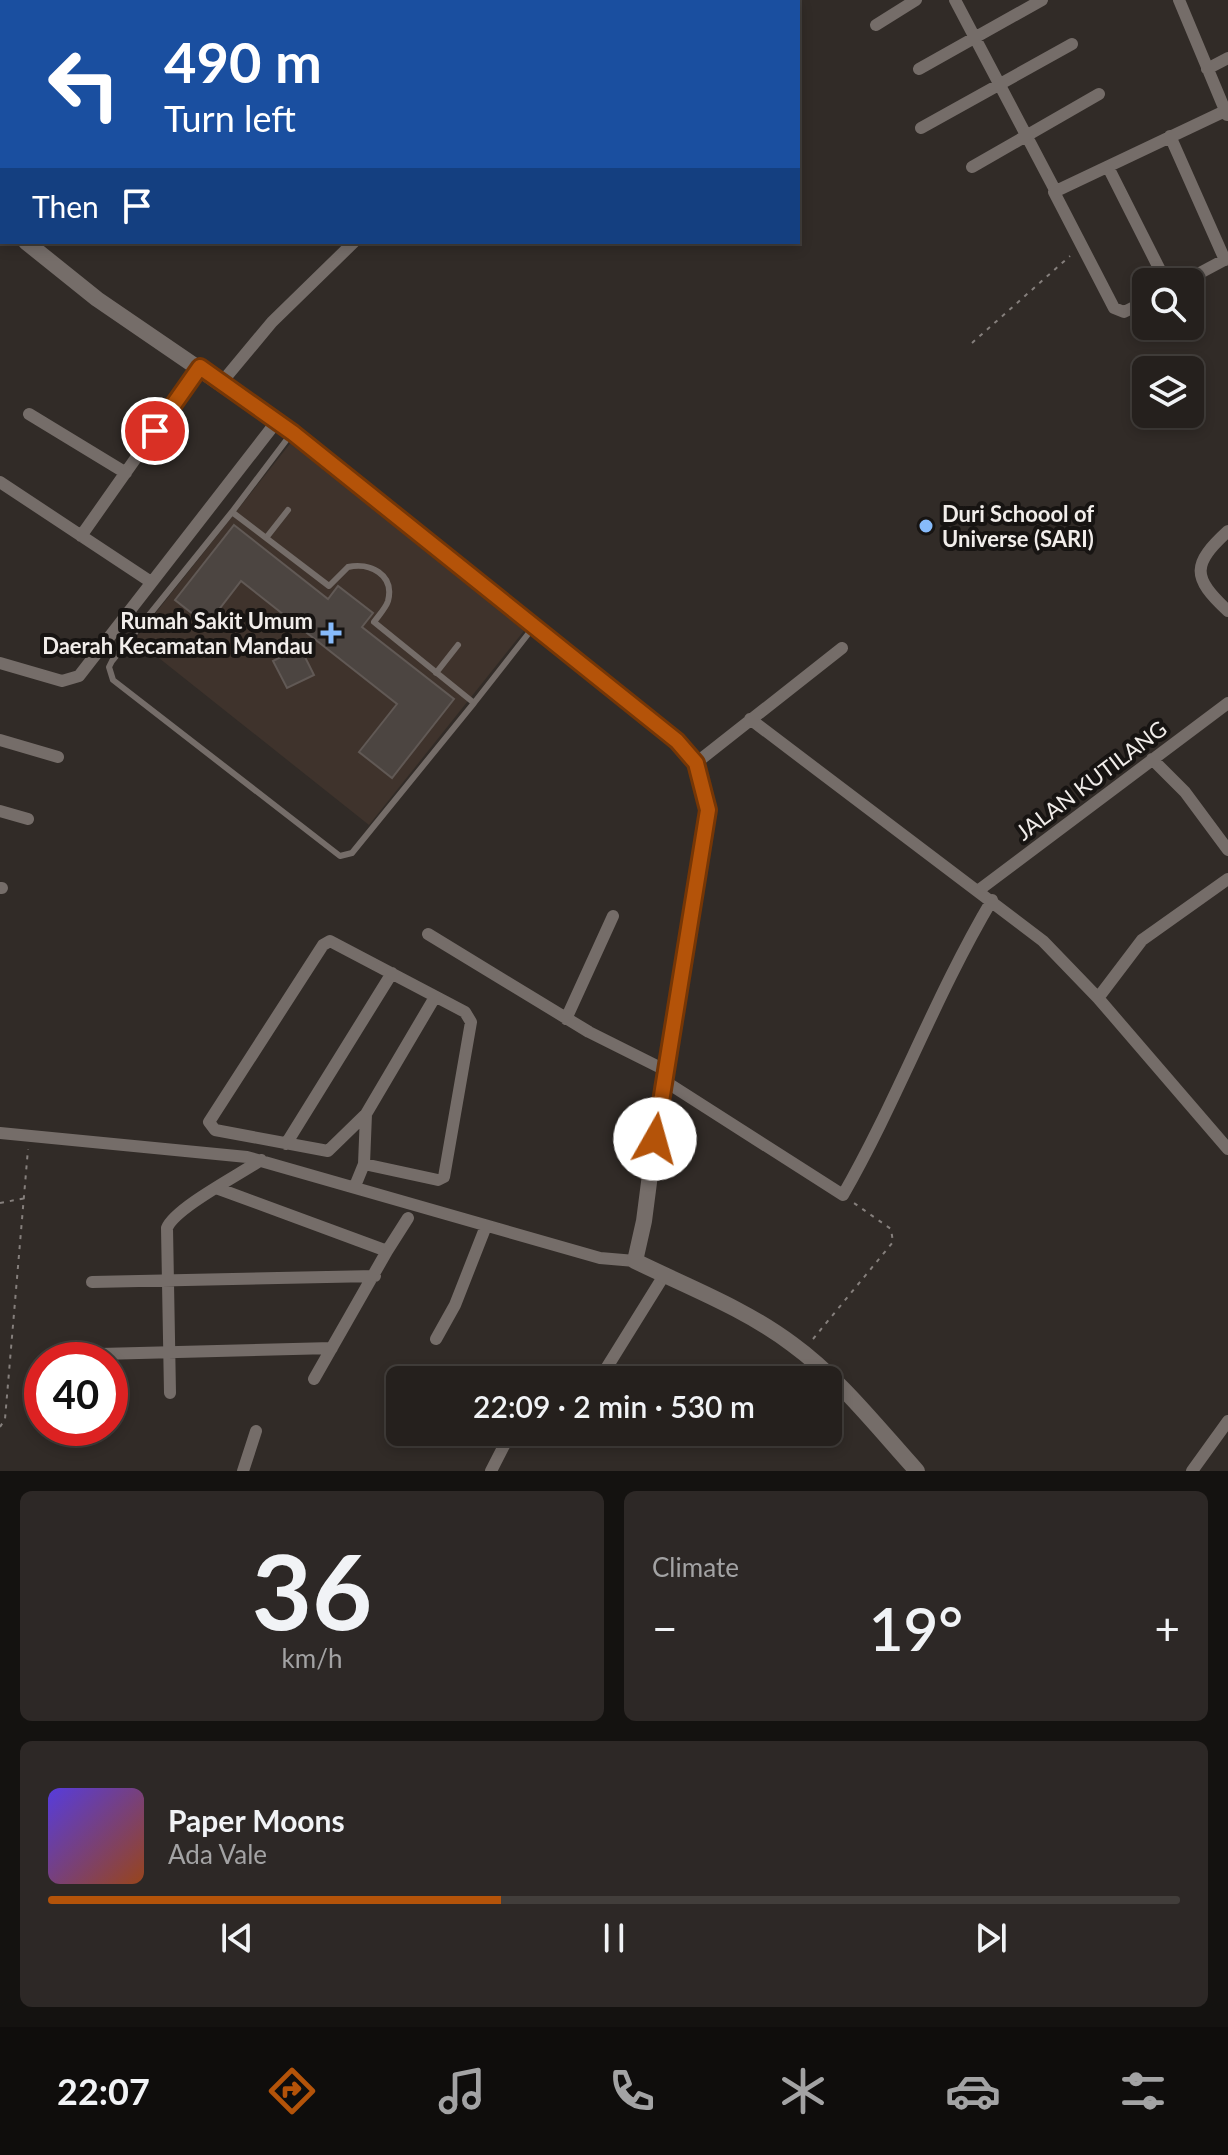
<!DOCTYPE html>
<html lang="en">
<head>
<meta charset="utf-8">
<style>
	body { margin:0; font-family:Lato,sans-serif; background:#2d2826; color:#f1f3f6; height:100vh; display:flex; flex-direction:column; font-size:30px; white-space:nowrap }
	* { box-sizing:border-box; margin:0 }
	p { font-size:26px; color:#a3a3a4 }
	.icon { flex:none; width:44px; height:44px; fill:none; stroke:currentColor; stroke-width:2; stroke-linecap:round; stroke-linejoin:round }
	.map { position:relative; height:1471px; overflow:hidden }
	.side { display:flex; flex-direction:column; gap:20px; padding:20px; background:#141210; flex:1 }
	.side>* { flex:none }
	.top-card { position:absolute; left:0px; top:0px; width:800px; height:244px; box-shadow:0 4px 12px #0003,0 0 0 2px #423e3b; background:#1a4fa0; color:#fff; overflow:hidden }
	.buttons { position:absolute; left:1132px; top:268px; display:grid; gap:16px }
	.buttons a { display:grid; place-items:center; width:72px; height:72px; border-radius:12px; background:#25201d; box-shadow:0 4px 12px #0003,0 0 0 2px #423e3b; font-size:40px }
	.speed { position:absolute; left:24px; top:1342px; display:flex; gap:16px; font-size:40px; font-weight:700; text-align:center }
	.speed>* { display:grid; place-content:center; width:104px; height:104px; border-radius:50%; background:#25201d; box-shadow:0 4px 12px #0003,0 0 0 2px #423e3b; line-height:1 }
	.speed .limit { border:12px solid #d22; background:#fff; color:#111 }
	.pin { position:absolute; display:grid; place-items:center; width:68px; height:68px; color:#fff; margin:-34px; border:4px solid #fff; border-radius:50%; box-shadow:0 2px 8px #0007 }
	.me { position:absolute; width:88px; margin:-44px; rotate:7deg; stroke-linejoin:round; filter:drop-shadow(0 0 6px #0008) }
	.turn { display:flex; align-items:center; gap:28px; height:168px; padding:0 32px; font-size:36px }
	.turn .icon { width:104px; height:104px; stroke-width:2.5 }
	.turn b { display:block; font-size:56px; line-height:68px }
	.then { display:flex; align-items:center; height:76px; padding:0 32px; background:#0003; gap:16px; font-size:30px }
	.big { font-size:60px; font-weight:600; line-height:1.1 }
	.side .card { flex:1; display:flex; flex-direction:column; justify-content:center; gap:12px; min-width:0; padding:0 28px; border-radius:12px; background:#2d2826 }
	.side .dial { align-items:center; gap:0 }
	.dial b { font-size:104px; line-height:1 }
	.song { display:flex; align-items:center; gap:24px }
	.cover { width:96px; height:96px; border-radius:12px; background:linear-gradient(135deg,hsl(250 70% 55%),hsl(20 70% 35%)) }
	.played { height:8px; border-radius:4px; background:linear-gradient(90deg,#b45309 40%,#423e3b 40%) }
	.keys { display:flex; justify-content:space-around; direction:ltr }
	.heat { display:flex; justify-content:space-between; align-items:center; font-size:44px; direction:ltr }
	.side .tiles { flex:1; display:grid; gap:20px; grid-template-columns:1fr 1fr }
	.card:last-child { grid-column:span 2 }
	.trip { position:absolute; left:386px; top:1366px; width:456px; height:80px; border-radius:12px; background:#25201d; box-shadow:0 4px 12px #0003,0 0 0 2px #423e3b; font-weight:600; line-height:80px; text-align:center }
	.dock { display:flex; height:128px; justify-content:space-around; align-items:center; background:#0f0d0c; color:#a3a3a4 }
	.dock .icon { width:56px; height:56px }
	.dock .selected { color:#b45309 }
	.dock b { font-size:36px; color:#f1f3f6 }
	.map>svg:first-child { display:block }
	.built { fill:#3f332c }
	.building { fill:#4c4541; stroke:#615955; stroke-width:2 }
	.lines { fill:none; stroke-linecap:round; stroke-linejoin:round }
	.path { stroke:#857f7c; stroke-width:2; stroke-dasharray:4 6; stroke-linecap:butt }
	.service { stroke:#756d69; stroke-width:6 }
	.minor { stroke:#756d69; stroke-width:12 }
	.tertiary { stroke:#756d69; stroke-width:16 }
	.route-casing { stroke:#753606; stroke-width:20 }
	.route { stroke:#b45309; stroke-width:14 }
	.poi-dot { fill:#87bbfb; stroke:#171412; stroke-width:3 }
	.labels { text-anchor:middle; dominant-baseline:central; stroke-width:8; stroke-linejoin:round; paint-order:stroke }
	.poi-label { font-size:22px; font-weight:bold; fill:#f1edea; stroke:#171412; text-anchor:start }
	.street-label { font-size:22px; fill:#f1edea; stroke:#171412 }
</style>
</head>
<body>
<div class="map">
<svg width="1228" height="1471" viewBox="0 0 1228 1471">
	<rect width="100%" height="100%" fill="#312b27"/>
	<!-- built -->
	<path class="built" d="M293,440L527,627L369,825L135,639Z"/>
	<!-- building -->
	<path class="building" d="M234,525L328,599L338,586L373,613L362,627L454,699L392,778L359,752L397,704L241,581L207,625L175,600Z
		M300,647L314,675L287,688L273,661Z"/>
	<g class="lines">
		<!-- path -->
		<path class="path" d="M689,2L691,0
			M972,343L1070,256
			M0,1203L26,1198
			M813,1339L893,1242L891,1229L854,1203
			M0,1427L5,1419L28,1149"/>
		<!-- service -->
		<path class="service" d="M291,434L232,512L329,586L348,567C369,562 395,574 388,601C386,608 378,616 374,622L474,703L532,629
			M232,512L112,661L109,667L113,680L340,856L352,853L474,703
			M266,538L288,510
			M436,673L458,645"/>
		<!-- minor -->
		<path class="minor" d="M955,0L1055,190
			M1179,0L1227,115
			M260,2L261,0
			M609,2L611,0
			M876,25L916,0
			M919,69L1042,0
			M1207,69L1228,58
			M0,111H2
			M921,128L1072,44
			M1170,136L1225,260
			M972,167L1099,94
			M1109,169L1166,282
			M1183,282L1228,258
			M1146,301L1124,312L1114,308L1054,192L1225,111
			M222,382L272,322L354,242
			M29,414L126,473
			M0,482L151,582
			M1228,531C1192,564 1191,577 1228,611
			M81,536L200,367
			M0,663L62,681L79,676L277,421
			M750,719L1043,941L1098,998L1228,1149
			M0,740L58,757
			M1152,759L1185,792L1228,850
			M696,763L842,648
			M0,811L28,819
			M0,888H2
			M979,890L1228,703
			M428,934L589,1032L665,1070
			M1098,998L1142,940L1228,879
			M566,1019L613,916
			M663,1080L843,1195C898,1099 935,996 992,900
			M0,1133L247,1157L600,1258L635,1261
			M286,1144L392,973
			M364,1164L438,1180L444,1177L471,1022L465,1012L330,941L323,945L209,1122L215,1130L328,1151L366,1114
			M355,1186L364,1164L366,1114L435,997
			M219,1189L387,1251L314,1379
			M387,1251L408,1218
			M92,1282L375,1276
			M436,1339L455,1305L486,1226
			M100,1354L332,1348
			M599,1380L663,1277
			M170,1393L167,1228C175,1208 239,1175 261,1160
			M243,1471L256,1431
			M491,1471L511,1432
			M1192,1471L1228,1421"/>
		<!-- tertiary -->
		<path class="tertiary" d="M0,158L2,169
			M26,242L97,299L293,433L677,741L696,763L708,810L658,1113L644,1221L635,1261C688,1287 744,1308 792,1344C839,1378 878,1428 917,1471"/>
	</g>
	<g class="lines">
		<defs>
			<path id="route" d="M155,431L200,367L293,433L677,741L696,763L708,810L655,1139"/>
		</defs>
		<!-- route casing -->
		<use href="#route" class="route-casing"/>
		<!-- route -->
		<use href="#route" class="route"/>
	</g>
	<!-- markers -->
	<g class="poi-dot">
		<circle cx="926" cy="526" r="8"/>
		<path d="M327 621h8v8h8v8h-8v8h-8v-8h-8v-8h8z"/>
	</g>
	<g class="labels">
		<!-- poi labels -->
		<g class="poi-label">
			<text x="942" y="513">Duri Schoool of<tspan x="942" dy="25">Universe (SARI)</tspan></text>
			<text x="313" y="620" text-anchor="end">Rumah Sakit Umum<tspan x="313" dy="25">Daerah Kecamatan Mandau</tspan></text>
		</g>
		<!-- street labels -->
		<g class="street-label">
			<text transform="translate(1091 780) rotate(-37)">JALAN KUTILANG</text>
		</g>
	</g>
</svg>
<div class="buttons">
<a><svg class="icon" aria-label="search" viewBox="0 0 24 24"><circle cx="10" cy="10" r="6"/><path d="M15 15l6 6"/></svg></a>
<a><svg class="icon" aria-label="layers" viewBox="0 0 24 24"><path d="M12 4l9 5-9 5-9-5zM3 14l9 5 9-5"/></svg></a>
</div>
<div class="speed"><div class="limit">40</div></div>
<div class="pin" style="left:155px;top:431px;background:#d93025"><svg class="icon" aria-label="arrive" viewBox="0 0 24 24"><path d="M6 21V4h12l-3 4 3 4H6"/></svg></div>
<svg class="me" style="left:655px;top:1139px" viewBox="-20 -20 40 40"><circle r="19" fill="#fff"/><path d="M0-13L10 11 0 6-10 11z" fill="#b45309"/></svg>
<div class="trip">22:09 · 2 min · 530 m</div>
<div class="top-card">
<div class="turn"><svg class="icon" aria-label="left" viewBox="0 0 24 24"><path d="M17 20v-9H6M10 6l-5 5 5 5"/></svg><div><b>490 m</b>Turn left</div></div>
<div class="then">Then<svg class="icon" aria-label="arrive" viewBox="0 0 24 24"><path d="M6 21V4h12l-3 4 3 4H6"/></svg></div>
</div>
</div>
<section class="side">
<div class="tiles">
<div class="card dial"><b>36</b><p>km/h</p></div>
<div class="card"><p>Climate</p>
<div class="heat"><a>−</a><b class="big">19°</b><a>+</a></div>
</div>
<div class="card">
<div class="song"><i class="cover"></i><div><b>Paper Moons</b><p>Ada Vale</p></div></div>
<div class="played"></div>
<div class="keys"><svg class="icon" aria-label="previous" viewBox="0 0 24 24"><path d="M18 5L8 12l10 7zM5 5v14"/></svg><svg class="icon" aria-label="pause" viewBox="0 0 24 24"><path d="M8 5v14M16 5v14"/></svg><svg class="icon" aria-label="next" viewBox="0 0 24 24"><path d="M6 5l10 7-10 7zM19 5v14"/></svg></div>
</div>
</div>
</section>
<nav class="dock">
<b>22:07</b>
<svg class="icon selected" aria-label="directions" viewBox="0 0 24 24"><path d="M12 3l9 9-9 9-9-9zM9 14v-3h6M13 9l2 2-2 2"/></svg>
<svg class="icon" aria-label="music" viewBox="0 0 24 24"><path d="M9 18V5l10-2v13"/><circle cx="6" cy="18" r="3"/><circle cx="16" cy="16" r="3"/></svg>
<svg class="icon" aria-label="phone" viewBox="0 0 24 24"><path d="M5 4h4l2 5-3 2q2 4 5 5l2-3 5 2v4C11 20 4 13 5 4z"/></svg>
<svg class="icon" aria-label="climate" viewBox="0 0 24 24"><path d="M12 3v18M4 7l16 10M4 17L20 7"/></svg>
<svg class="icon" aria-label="car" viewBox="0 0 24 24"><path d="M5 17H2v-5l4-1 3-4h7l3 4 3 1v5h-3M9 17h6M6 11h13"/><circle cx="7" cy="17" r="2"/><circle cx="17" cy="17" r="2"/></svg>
<svg class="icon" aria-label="filters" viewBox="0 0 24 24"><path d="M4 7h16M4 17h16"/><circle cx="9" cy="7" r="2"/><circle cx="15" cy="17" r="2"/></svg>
</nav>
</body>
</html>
